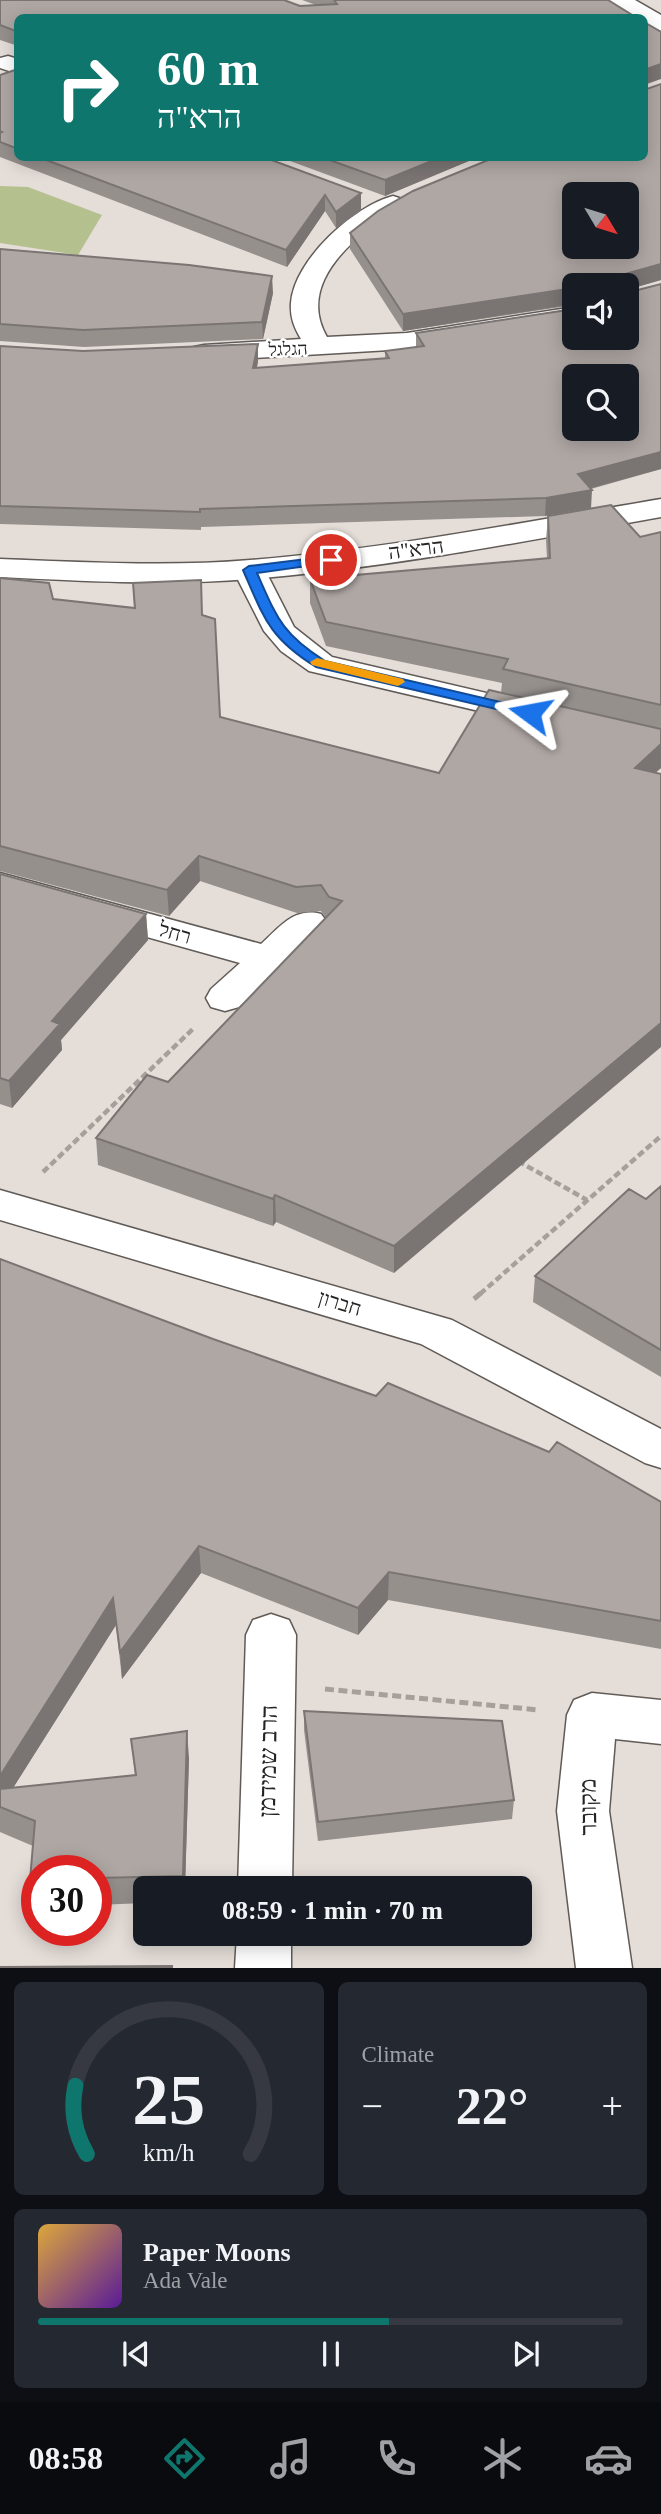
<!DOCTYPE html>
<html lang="en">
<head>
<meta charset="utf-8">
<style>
	body { margin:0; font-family:"Times New Roman",Heebo,serif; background:#242831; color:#f1f3f6; height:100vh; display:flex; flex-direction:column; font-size:26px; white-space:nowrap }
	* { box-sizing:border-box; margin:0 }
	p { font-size:23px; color:#9ea1a6 }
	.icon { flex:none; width:38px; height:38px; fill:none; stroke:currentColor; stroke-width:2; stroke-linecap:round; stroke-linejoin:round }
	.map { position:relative; height:1968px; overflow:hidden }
	.drawer { display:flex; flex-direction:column; gap:14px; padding:14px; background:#0d0f14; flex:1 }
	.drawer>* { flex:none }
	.banner { position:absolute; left:14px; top:14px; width:634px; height:147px; border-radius:10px; box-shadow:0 4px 18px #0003; background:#0f766e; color:#fff; overflow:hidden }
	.needle { width:46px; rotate:128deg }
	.tools { position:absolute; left:562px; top:182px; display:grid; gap:14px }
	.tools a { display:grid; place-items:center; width:77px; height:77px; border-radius:10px; background:#171b24; box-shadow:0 4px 18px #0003; font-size:35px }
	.speed { position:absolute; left:21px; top:1855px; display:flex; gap:14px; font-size:35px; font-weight:700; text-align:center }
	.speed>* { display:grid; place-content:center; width:91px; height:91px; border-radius:50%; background:#171b24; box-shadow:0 4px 18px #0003; line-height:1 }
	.speed .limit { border:10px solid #d22; background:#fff; color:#111 }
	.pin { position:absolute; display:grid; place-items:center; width:60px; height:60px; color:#fff; margin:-30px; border:4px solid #fff; border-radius:50%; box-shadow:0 2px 7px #0007 }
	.me { position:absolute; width:77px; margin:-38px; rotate:283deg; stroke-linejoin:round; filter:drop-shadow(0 0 5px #0008) }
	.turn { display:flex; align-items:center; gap:24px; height:147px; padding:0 28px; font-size:32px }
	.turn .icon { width:91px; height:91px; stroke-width:2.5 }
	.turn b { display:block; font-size:49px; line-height:60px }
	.big { font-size:52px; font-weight:600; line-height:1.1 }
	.drawer .widget { flex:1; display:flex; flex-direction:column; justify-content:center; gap:10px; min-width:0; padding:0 24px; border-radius:10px; background:#242831 }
	.drawer .dial { align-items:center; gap:0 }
	.dial svg { height:182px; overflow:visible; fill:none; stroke:#363941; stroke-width:7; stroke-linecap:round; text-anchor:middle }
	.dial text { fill:#f1f3f6; stroke:none }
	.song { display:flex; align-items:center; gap:21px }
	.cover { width:84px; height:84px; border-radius:10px; background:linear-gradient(135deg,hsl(40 70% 55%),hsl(270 70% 35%)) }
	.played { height:7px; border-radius:4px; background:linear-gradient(90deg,#0f766e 60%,#363941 60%) }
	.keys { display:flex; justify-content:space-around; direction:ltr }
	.heat { display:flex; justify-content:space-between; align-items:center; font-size:38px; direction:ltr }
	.drawer .tiles { flex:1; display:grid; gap:14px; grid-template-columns:1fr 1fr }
	.widget:last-child { grid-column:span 2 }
	.trip { position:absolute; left:133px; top:1876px; width:399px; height:70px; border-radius:10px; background:#171b24; box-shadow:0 4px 18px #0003; font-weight:600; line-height:70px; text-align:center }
	.tab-bar { display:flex; height:112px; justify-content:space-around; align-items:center; background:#090b0e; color:#9ea1a6 }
	.tab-bar .icon { width:49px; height:49px }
	.tab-bar .current { color:#0f766e }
	.tab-bar b { font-size:32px; color:#f1f3f6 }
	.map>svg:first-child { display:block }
	.green { fill:#b4c18e }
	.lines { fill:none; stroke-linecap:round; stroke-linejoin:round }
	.street-casing { stroke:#615b57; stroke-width:3 }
	.secondary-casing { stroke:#615b57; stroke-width:3 }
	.path-far1 { stroke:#a6a09c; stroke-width:4.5; stroke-dasharray:7 3.5; stroke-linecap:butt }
	.path { stroke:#a6a09c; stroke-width:5; stroke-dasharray:9 4.5; stroke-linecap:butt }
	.street { fill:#fff; fill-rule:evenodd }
	.secondary { fill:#fff; fill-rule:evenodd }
	.wall { fill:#96908d }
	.shaded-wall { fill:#7a7573 }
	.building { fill:#afa7a4; stroke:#7a7573; stroke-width:2; fill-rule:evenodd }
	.route { fill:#1a73e8; stroke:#114b97; stroke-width:2 }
	.slow { fill:#f59e0b }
	.labels { text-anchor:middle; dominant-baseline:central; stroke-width:5; stroke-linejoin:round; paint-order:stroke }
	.far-street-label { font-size:18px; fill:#262422; stroke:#fff }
	.street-label { font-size:21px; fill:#262422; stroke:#fff }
	.near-street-label { font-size:24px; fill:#262422; stroke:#fff }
</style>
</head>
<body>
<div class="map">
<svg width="661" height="1968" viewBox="0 0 661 1968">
	<rect width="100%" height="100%" fill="#e4ddd8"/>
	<!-- green -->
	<path class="green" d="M0,186L28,187L102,215L78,255L0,243Z"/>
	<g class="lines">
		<defs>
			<path id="street" d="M608,0H635L661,15V31L644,23V18H634Z
				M8,56L18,59V74L0,68V58Z
				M393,196L402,199L406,204L402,209C357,232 295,282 327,337L407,333L574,307V323L407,349L204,361L194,359L190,353L194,347L204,345L301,339C294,327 290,317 291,303C294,260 354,206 393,196Z
				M249,561L260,563L265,570L294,627L332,657L546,707L551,714L546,721L534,724L309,671L281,651L264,631L233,570L238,563Z
				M0,873L261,944C280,927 294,907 321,914L327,922L321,930L239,1007L225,1011L211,1007L206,998L211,989L240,963L0,896Z
				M0,1190L452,1320L661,1429V1468L645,1463L421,1344L0,1220Z
				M271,1614L289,1620L296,1635L292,1888H238L246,1635L253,1620Z
				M592,1693L661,1700V1744L615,1739L609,1811L632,1968H576L557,1811L567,1715L574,1700Z
				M237,1934H291V1968H235Z"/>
			<path id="secondary" d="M661,499V517C525,541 388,568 250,579C170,586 81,581 0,577V559C81,562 169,567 250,560C388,549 525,522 661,499Z"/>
		</defs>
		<!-- street casing -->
		<use href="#street" class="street-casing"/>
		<!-- secondary casing -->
		<use href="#secondary" class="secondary-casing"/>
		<!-- path-far1 -->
		<path class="path-far1" d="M518,1161L587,1200
			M43,1172L194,1028
			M480,1294L661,1136"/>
		<!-- path -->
		<path class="path" d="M474,1299L482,1292
			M325,1689L539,1710"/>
		<!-- street -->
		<use href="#street" class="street"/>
		<!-- secondary -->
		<use href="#secondary" class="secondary"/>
	</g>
	<!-- wall -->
	<path class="wall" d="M0,0L300,6L316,5L302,0H608L18,18V46L0,40Z
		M18,69V158H266L361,193V210L336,228L325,211L287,267L0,157V75Z
		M661,84V280L626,290L574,285V305L403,331L350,249V233Z
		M282,158H476L385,196Z
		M0,249L273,293L263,339L84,347L0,341Z
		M416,333L661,469L591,489L545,516L201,527V530L0,524V346L83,351L258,344V361L257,368L385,358V351L416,347Z
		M548,516L640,537L661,532V768L655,773L394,1273L276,1222L273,1226L98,1165L96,1138L168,1082L326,918L321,911L297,913L200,881L169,916L0,871V578L53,599L134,608L133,583L202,615L220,717L439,773L501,693L502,683L326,646L310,603V579L547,558L546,540Z
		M0,874L146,914L148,940L61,1040L62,1050L12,1108L0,1104Z
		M661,1186V1377L533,1302L535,1276L646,1199Z
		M0,1259L213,1339L661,1502V1649L388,1600L358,1635L201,1573L122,1679L116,1625L13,1788L135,1775L131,1739L189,1758L185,1888H145V1903L96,1905V1871H37V1906H34L30,1880L33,1846L0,1832Z
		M304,1711L514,1800L512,1819L318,1841L304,1730Z"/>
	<!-- shaded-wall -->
	<path class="shaded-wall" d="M661,64V79L644,85V70Z
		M439,158H476L385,196V180Z
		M361,193V210L336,228V212Z
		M325,195V211L287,267L286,250Z
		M661,264V280L626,290V285H624L625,274Z
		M272,276L273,293L263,339L262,322Z
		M574,288V304L403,331V314Z
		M258,344V361L253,386V368Z
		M661,452V469L577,492L578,474Z
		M592,490L591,508L545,516L546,498Z
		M661,744V768L632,793L635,768Z
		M199,856L200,881L169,916L167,890Z
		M146,914L148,940L61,1040L62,1050L12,1108L9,1081L52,1021Z
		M661,1023V1047L394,1273V1246Z
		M275,1195L276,1222L273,1226V1199Z
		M199,1546L201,1573L122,1679L120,1652Z
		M389,1572L388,1600L358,1635V1608Z
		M113,1598L116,1625L1,1807H0V1776Z
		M187,1731L189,1758L185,1888H184L183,1876Z"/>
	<!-- building -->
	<path class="building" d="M0,0H284L300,6L337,4L334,0H608L637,18H18V32L0,25Z
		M644,22L661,32V64L644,70Z
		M18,69V149L0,142V133L2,132L0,131V75Z
		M661,84V264L625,274V285H574V288L403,314L350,233L378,211L413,191L493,158H644V90ZM574,194H626V247H574Z
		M41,158H266L361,193L336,212L325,195L286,250Z
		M324,158H439L385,180Z
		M0,249L189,265L272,276L262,322L83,330L0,324Z
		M661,284V452L578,474L592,490L546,498L200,509V512L0,506V346L83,351L258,344L253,368L389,358L385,351L424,346L416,333L574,309V338H626V293ZM574,376H626V429H574Z
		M611,505L640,537L661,532V705L503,669L508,659L326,622L310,579L550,558L548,516Z
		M0,578L49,583L53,599L135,608L133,583L201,580L202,615L215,619L220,717L439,773L489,690L661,729V744L635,768L661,774V1023L394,1246L275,1195L273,1199L96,1138L147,1075L168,1082L342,901L329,897L321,885L296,887L199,856L167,890L0,846Z
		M0,874L146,914L52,1021L60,1024L9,1081L0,1078Z
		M661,1186V1350L535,1276L629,1189L646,1199Z
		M0,1259L213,1339L376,1396L388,1383L549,1452L557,1442L661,1502V1621L389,1572L358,1608L199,1546L120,1652L113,1598L0,1776Z
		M304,1711L502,1721L514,1800L318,1822Z
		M187,1731L183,1876L96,1878V1871H37V1880H30L35,1821L0,1807V1789L136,1775L131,1739Z
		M172,1966V1968H0V1967Z"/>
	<!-- route -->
	<path class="route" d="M331,556L336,557V562L257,573C277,618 282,634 325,661L535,710V716L530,717L316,667C269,638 264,618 243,570L249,566Z"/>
	<!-- slow -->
	<path class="slow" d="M317,658L403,679L405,682L398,686L312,665L310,662Z"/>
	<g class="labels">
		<!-- far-street labels -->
		<g class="far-street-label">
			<text transform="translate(288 349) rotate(-2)">הגלגל</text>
		</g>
		<!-- street labels -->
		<g class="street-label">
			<text transform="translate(416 549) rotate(-7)">הרא"ה</text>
			<text transform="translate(175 933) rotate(16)">רחל</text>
			<text transform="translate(340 1303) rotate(17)">חברון</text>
		</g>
		<!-- near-street labels -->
		<g class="near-street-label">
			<text transform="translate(268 1761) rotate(-89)">הרב שמידמן</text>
			<text transform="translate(588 1807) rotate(-91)">מקובר</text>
		</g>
	</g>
</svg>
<div class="tools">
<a><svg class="needle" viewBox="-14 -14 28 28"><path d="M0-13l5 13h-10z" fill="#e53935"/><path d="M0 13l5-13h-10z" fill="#9ea1a6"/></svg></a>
<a><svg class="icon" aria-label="sound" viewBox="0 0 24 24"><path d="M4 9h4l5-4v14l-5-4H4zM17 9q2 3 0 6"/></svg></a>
<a><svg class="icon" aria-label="search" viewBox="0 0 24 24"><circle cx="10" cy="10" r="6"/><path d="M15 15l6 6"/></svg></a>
</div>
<div class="speed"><div class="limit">30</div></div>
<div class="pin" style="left:331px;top:560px;background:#d93025"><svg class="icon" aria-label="arrive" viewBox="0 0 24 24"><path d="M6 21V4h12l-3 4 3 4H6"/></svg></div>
<svg class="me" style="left:530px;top:713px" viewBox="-20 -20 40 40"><path d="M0-17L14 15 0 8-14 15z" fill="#1a73e8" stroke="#fff" stroke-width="4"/></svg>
<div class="trip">08:59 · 1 min · 70 m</div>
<div class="banner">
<div class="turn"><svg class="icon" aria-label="right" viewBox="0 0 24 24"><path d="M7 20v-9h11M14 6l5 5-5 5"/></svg><div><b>60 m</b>הרא&quot;ה</div></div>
</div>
</div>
<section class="drawer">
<div class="tiles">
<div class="widget dial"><svg viewBox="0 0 100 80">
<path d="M14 69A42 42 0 1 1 86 69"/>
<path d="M14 69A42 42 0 0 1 9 39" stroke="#0f766e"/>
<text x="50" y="56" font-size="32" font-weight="700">25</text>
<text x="50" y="72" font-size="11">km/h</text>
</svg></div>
<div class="widget"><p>Climate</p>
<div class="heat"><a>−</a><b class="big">22°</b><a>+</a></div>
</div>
<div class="widget">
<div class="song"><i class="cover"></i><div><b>Paper Moons</b><p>Ada Vale</p></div></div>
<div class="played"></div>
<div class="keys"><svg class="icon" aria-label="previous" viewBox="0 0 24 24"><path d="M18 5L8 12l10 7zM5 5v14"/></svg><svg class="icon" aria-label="pause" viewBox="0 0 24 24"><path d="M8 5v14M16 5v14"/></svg><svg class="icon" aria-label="next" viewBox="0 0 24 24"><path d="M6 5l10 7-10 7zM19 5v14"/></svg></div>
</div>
</div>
</section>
<nav class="tab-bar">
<b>08:58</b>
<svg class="icon current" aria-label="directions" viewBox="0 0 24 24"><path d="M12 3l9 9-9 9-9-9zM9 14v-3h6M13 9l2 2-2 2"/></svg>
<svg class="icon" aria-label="music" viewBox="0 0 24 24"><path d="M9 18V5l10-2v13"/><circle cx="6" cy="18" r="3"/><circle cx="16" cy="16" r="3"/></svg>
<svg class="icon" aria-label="phone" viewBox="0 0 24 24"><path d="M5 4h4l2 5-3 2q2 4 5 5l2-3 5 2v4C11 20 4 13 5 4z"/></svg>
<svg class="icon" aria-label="climate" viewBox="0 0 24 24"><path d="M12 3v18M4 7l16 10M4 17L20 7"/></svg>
<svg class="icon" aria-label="car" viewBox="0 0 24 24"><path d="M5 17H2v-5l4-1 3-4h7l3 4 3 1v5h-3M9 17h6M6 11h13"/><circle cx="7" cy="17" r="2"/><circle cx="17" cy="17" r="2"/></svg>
</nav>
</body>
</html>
